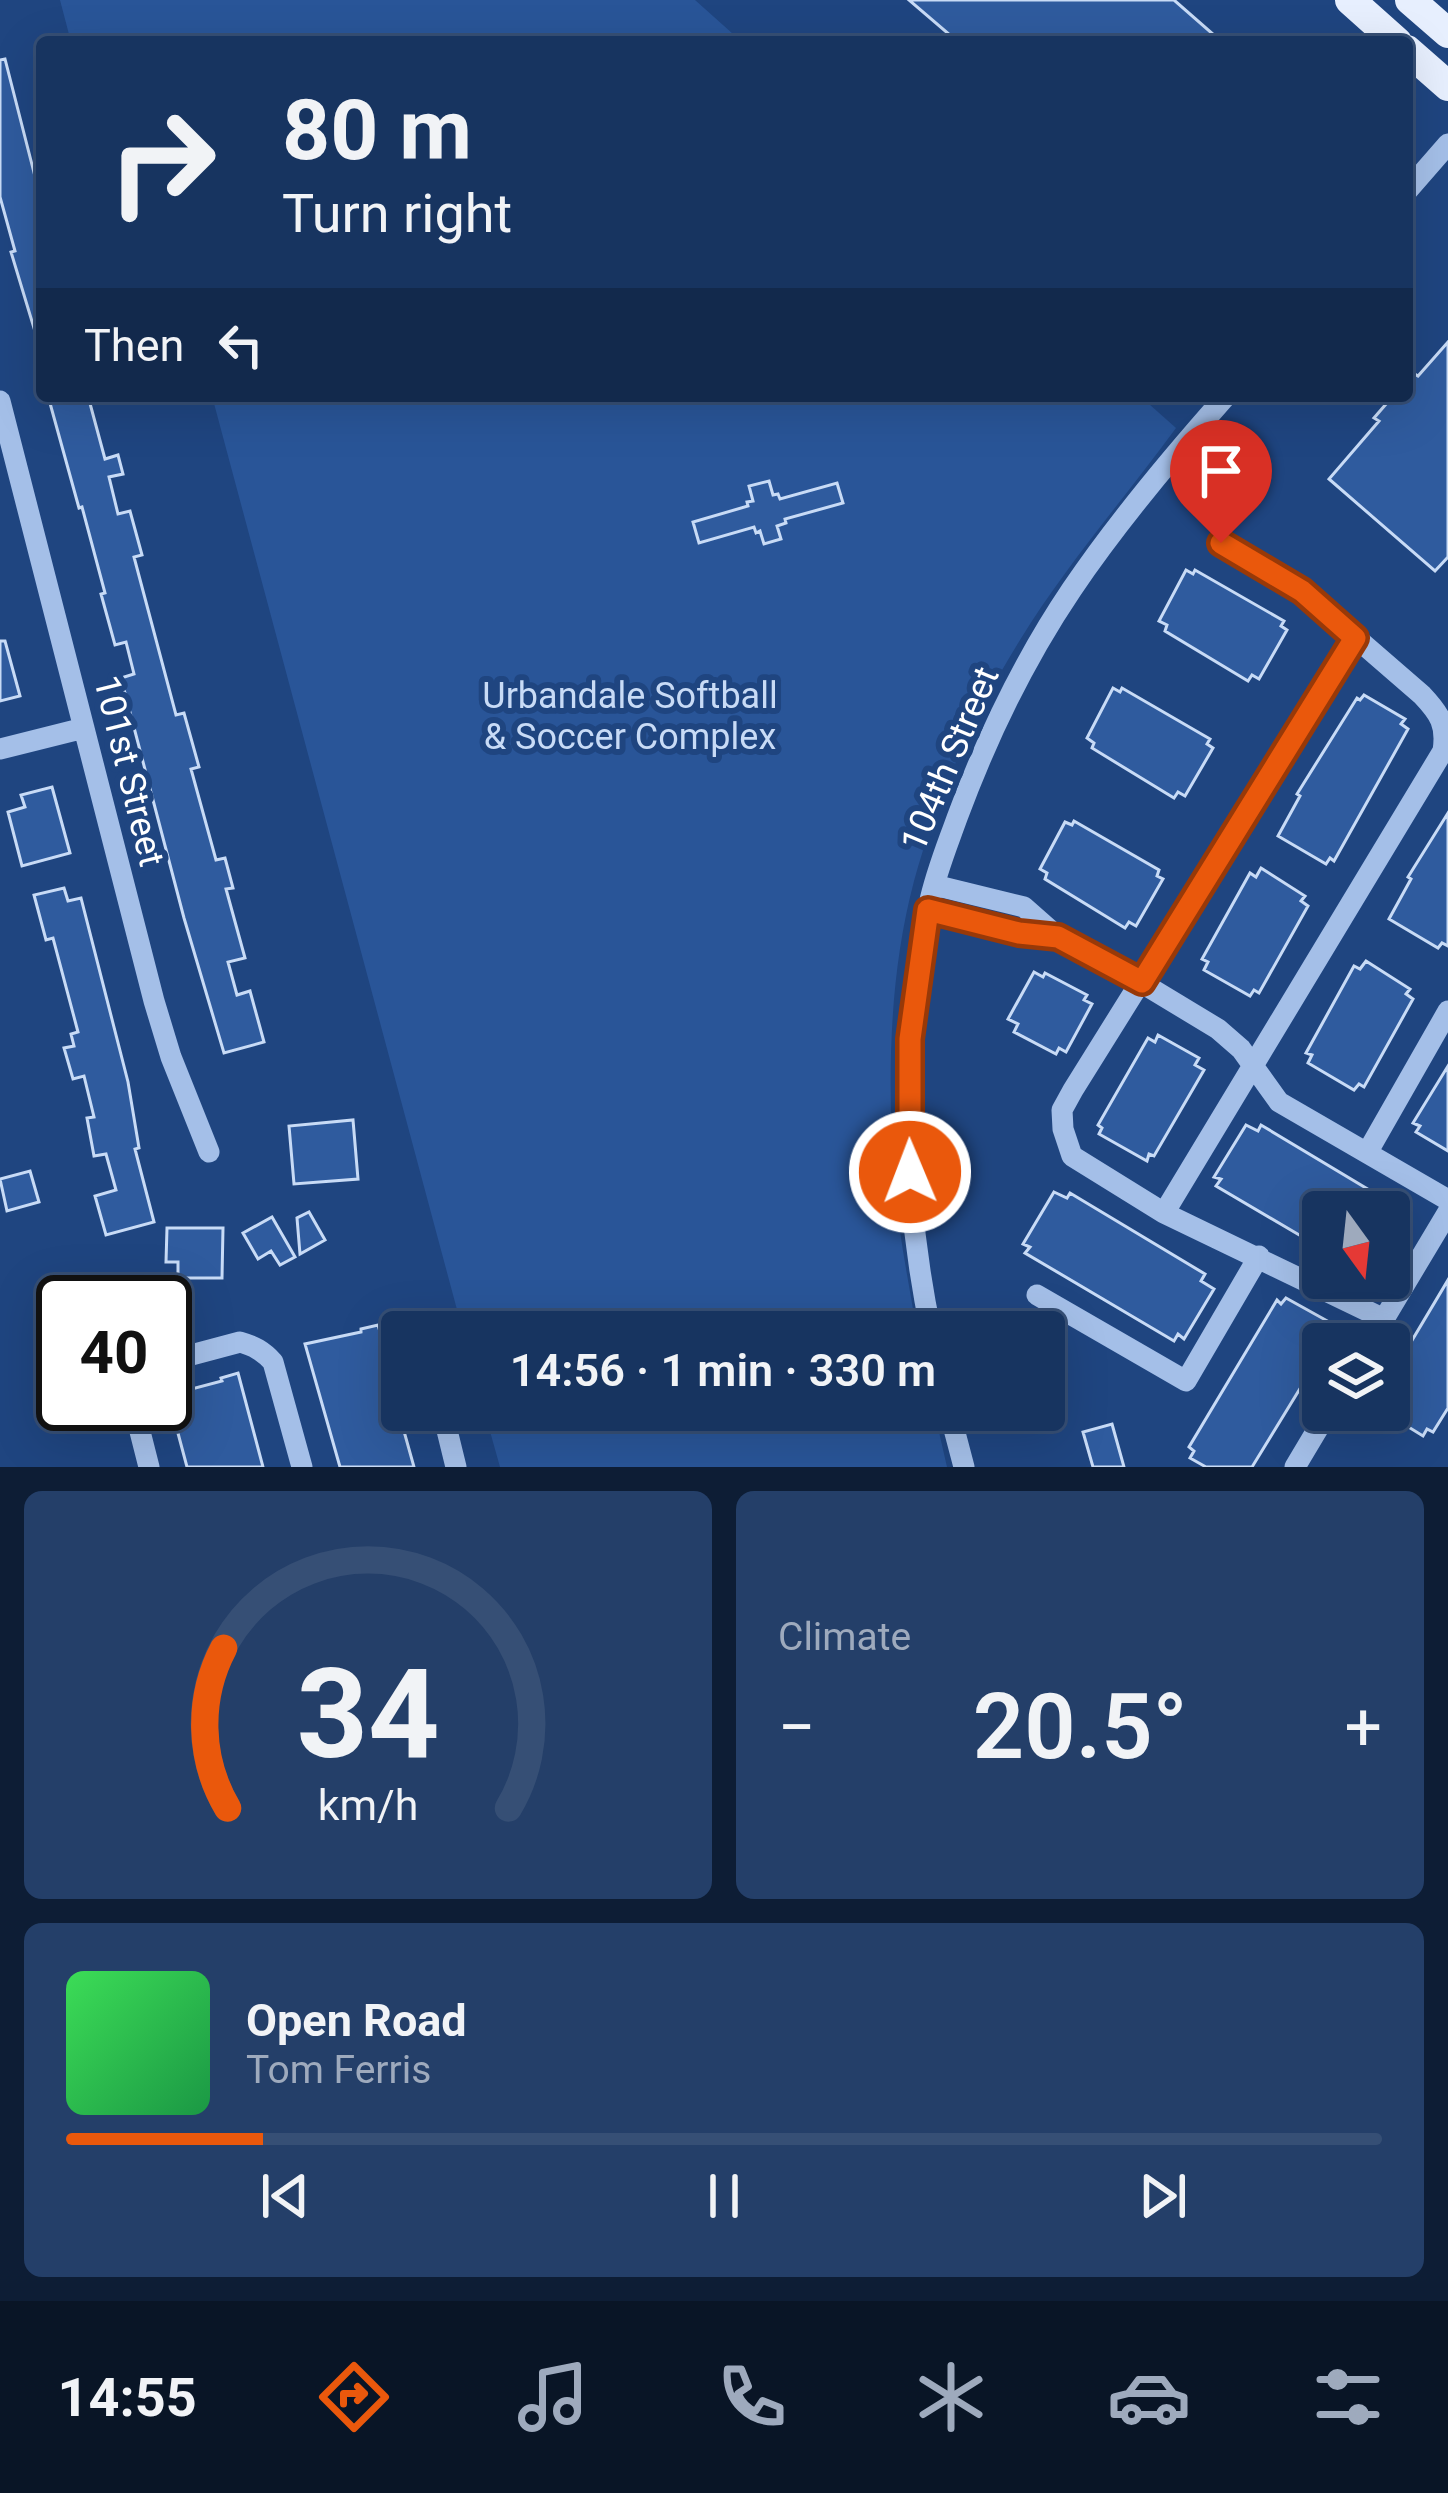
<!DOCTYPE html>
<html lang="en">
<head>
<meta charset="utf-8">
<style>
	body { margin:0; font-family:Roboto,sans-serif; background:#243f69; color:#f1f3f6; height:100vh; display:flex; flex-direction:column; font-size:45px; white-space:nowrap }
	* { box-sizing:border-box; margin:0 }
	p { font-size:39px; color:#9eaabd }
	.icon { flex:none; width:66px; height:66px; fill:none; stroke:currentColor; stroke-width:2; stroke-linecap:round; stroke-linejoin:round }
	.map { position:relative; height:1467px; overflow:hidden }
	.details { display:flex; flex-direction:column; gap:24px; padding:24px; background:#0d1d35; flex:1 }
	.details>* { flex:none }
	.guide { position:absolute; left:36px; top:36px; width:1377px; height:366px; border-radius:12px; box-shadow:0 12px 48px #0002,0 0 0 3px #364f75; background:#173460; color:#f1f3f6; overflow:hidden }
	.needle { width:78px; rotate:165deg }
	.controls { position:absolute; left:1302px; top:1191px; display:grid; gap:24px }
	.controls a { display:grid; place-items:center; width:108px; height:108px; border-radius:12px; background:#173460; box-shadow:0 12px 48px #0002,0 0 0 3px #364f75; font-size:60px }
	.speed { position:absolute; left:36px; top:1275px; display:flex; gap:24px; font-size:60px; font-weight:700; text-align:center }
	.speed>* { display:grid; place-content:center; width:156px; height:156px; border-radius:50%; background:#173460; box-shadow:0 12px 48px #0002,0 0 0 3px #364f75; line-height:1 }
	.speed .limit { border:6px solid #111; border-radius:18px; background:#fff; color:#111 }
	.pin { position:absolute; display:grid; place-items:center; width:102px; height:102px; color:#fff; margin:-123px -51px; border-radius:50% 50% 50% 0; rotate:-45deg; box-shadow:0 0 12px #0007 }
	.pin .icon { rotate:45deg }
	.me { position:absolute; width:132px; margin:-66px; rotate:359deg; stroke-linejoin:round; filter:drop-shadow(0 0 9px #0008) }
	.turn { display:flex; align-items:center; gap:42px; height:252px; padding:0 48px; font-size:54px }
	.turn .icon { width:156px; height:156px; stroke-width:2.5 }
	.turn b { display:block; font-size:84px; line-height:102px }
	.then { display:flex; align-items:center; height:114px; padding:0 48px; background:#0003; gap:24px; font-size:45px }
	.big { font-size:90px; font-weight:600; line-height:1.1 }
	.details .card { flex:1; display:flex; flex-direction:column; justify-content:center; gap:18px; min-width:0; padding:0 42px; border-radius:18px; background:#243f69 }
	.details .dial { align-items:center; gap:0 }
	.dial svg { height:312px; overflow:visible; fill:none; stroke:#364f75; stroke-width:7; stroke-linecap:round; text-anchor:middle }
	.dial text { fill:#f1f3f6; stroke:none }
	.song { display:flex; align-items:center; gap:36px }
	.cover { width:144px; height:144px; border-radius:18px; background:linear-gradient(135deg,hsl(130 70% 55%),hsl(140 70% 35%)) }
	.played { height:12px; border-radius:6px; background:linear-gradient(90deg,#ea580c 15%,#364f75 15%) }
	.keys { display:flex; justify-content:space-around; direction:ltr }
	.heat { display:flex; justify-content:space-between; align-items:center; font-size:66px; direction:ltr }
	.details .tiles { flex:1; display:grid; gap:24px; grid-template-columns:1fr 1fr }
	.card:last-child { grid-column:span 2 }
	.trip { position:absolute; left:381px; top:1311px; width:684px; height:120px; border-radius:12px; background:#173460; box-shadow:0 12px 48px #0002,0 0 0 3px #364f75; font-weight:600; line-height:120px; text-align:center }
	.dock { display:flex; height:192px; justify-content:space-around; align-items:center; background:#091526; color:#9eaabd }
	.dock .icon { width:84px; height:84px }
	.dock .current { color:#ea580c }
	.dock b { font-size:54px; color:#f1f3f6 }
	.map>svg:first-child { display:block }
	.green { fill:#295598 }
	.building { fill:#2f5b9e; stroke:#c8dbf6; stroke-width:3 }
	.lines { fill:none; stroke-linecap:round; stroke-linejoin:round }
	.minor { stroke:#a4bfe8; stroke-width:21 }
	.major { stroke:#e7effe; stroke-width:30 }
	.route-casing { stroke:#983908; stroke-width:30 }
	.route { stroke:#ea580c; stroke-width:21 }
	.labels { text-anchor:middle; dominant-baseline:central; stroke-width:12; stroke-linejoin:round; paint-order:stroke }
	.park-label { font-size:36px; fill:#c8dbf6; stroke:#1f4580 }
	.street-label { font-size:36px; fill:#fff; stroke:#1f4580 }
</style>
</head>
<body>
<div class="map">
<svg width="1448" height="1467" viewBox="0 0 1448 1467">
	<rect width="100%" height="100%" fill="#1f4580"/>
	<!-- green -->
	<path class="green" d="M60,0H695L742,42H71Z
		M212,396H1140L1176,428C1124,499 1066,565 1020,640C974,714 937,797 914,881C888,979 887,1087 895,1188C899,1236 909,1284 917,1332H463Z
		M484,1410H934L947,1467H500Z"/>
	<!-- building -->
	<path class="building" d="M909,0H1174L1222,42H958Z
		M5,59L42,204V337L37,338L11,252L15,251L0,197V60Z
		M1448,342V557L1435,571L1329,479L1379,421L1374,418L1393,396H1407V380L1413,373L1418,376Z
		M48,396H88L105,459L118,455L123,474L109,477L118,514L130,511L142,555L134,557L176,715L184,713L199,767L191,769L216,860L225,858L233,888L226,889L245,958L228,962L237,995L250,991L264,1042L224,1053L184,918L121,678L134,674L126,642L115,645L101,594L105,593L82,507L79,508Z
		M769,481L773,495L778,494L780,499L837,483L843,503L785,519L786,523L777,526L781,539L764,544L760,531L756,533L754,527L699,543L693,522L748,506L747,502L753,501L749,486Z
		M1186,570L1193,574L1195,570L1284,621L1281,626L1287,630L1259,679L1252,675L1248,681L1165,631L1167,625L1159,621Z
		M0,641H5L20,696L0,701Z
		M1113,688L1120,692L1122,688L1210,739L1207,744L1213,748L1185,796L1178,792L1174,798L1092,748L1094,743L1087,738Z
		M1364,695L1405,719L1401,724L1408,729L1334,861L1330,858L1326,864L1278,836L1300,796L1297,794L1357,698L1360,700Z
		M52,787L70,853L22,866L8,812L25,807L21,795Z
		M1448,813V946L1442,943L1438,948L1389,919L1411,879L1408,877Z
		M1074,821L1159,870L1157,876L1163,879L1136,926L1129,922L1125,928L1045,879L1047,873L1040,869L1065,822L1072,825Z
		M1261,868L1305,896L1301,901L1308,906L1259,993L1254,990L1250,996L1204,970L1208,962L1202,959L1250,873L1256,877Z
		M64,888L68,901L81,898L128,1082L139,1148L135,1149L154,1222L106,1235L95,1196L116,1190L106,1154L94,1156L87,1118L94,1117L84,1076L73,1079L64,1048L74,1046L71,1034L78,1032L53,938L46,940L34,895Z
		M1366,961L1410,989L1406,994L1413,999L1364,1087L1359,1084L1354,1090L1308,1063L1312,1055L1306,1053L1354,966L1360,969Z
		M1034,972L1043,977L1045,973L1087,995L1084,1000L1092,1004L1066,1052L1059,1048L1056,1054L1014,1032L1018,1024L1008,1019Z
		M1158,1035L1199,1058L1195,1065L1204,1070L1154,1156L1149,1154L1147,1161L1099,1134L1102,1128L1098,1125L1148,1038L1155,1042Z
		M1448,1066V1151L1416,1132L1420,1126L1413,1123Z
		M353,1120L358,1179L294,1184L289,1126Z
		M1246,1125L1258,1131L1261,1125L1406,1212H1323V1249L1216,1186L1221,1179L1214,1177Z
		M30,1171L39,1202L7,1211L0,1179Z
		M1054,1192L1067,1198L1070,1193L1205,1274L1201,1281L1214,1289L1184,1339L1178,1334L1174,1341L1025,1253L1030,1247L1023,1244Z
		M309,1212L325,1240L300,1254L297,1218Z
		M272,1217L295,1257L280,1265L271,1251L258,1259L243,1233Z
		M167,1228H223L222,1278H178V1262H166Z
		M1448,1280V1408L1433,1432L1427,1429L1423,1436L1389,1415V1379Z
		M1286,1298L1331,1323L1325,1333L1331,1337L1327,1344H1323V1351L1252,1467H1206L1190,1458L1194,1451L1189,1447L1277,1300L1281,1304Z
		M378,1325L395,1382L400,1417L414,1467H340L305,1344L361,1332V1329Z
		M238,1373L263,1467H187L167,1392L187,1387L188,1390L222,1381L221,1378Z
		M1112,1424L1124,1467H1093L1083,1432Z"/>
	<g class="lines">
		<!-- minor -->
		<path class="minor" d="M1407,191L1448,144
			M0,401L154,1001L171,1057L209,1152
			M1355,638L1073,1090L1062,1110L1063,1129L1072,1156L1164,1213L1384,1319
			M0,749L84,728
			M934,885L1024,907L1058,937L1127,974L1218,1029L1241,1049L1279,1102L1448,1200
			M928,910L1019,933L1056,937
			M1367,1153L1448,1011
			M1164,1213L1443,751C1447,725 1440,714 1422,695L1302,591L1221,543
			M1037,1295L1186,1381L1259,1256
			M931,1332C902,1193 899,1044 929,905C935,875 947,846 957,818C987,737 1024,660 1072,589C1118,521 1171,458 1226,396
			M1369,1344L1448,1212
			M165,1362L240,1342C254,1346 263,1351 273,1362L302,1467
			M133,1404L149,1467
			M442,1410L456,1467
			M949,1410L964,1467
			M1295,1467L1329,1410"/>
		<!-- major -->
		<path class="major" d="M1350,0L1397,42
			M1410,0L1448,33
			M1407,50L1448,86"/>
	</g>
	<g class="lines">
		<defs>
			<path id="route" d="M910,1172V1039L928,910L1019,933L1058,937L1142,982L1355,638L1302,591L1221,543"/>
		</defs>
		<!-- route casing -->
		<use href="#route" class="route-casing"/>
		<!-- route -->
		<use href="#route" class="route"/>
	</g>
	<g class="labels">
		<!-- park labels -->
		<g class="park-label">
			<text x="630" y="696">Urbandale Softball<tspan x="630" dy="41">&amp; Soccer Complex</tspan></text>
		</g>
		<!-- street labels -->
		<g class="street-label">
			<text transform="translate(950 759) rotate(-67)">104th Street</text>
			<text transform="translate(129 771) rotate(76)">101st Street</text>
		</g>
	</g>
</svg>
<div class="controls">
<a><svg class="needle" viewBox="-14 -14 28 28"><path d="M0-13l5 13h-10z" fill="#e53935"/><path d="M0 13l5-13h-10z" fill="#9eaabd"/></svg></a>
<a><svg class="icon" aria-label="layers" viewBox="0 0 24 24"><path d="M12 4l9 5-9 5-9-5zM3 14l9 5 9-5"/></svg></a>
</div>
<div class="speed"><div class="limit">40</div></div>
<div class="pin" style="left:1221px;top:543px;background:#d93025"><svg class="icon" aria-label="arrive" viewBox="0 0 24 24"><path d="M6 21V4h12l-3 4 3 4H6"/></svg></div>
<svg class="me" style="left:910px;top:1172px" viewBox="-20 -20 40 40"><circle r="17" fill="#ea580c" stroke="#fff" stroke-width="3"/><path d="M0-11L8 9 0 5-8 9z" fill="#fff"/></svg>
<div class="trip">14:56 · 1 min · 330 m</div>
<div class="guide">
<div class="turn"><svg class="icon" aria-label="right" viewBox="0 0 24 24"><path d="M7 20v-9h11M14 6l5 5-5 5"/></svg><div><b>80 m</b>Turn right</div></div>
<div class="then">Then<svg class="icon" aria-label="left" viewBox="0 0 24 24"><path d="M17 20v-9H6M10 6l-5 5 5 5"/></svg></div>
</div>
</div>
<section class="details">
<div class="tiles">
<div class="card dial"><svg viewBox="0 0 100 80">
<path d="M14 69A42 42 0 1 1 86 69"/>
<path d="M14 69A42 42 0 0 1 13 28" stroke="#ea580c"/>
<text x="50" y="56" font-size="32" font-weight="700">34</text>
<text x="50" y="72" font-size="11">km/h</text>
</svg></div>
<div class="card"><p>Climate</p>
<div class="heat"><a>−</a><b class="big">20.5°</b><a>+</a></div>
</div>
<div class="card">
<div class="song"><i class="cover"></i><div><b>Open Road</b><p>Tom Ferris</p></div></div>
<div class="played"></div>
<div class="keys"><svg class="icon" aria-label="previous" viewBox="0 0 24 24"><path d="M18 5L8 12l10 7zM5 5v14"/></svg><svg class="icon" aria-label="pause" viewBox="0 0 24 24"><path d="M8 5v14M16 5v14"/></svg><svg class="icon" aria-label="next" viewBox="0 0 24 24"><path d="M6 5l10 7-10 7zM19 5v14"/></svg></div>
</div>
</div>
</section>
<nav class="dock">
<b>14:55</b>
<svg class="icon current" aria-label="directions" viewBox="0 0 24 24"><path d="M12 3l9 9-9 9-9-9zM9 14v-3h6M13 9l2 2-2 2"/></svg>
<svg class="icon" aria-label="music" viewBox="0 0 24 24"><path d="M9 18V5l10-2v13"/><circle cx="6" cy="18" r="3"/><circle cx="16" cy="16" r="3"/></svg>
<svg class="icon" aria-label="phone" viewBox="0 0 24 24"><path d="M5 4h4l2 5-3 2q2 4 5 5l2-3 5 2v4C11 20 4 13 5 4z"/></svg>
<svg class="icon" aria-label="climate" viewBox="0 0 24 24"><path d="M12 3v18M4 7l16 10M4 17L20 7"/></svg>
<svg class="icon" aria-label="car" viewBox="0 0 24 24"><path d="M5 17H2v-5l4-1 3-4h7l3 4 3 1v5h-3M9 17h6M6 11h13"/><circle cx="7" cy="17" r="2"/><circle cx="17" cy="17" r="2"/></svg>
<svg class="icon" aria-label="filters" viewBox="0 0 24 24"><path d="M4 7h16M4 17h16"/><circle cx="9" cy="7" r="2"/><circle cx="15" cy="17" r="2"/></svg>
</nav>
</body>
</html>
